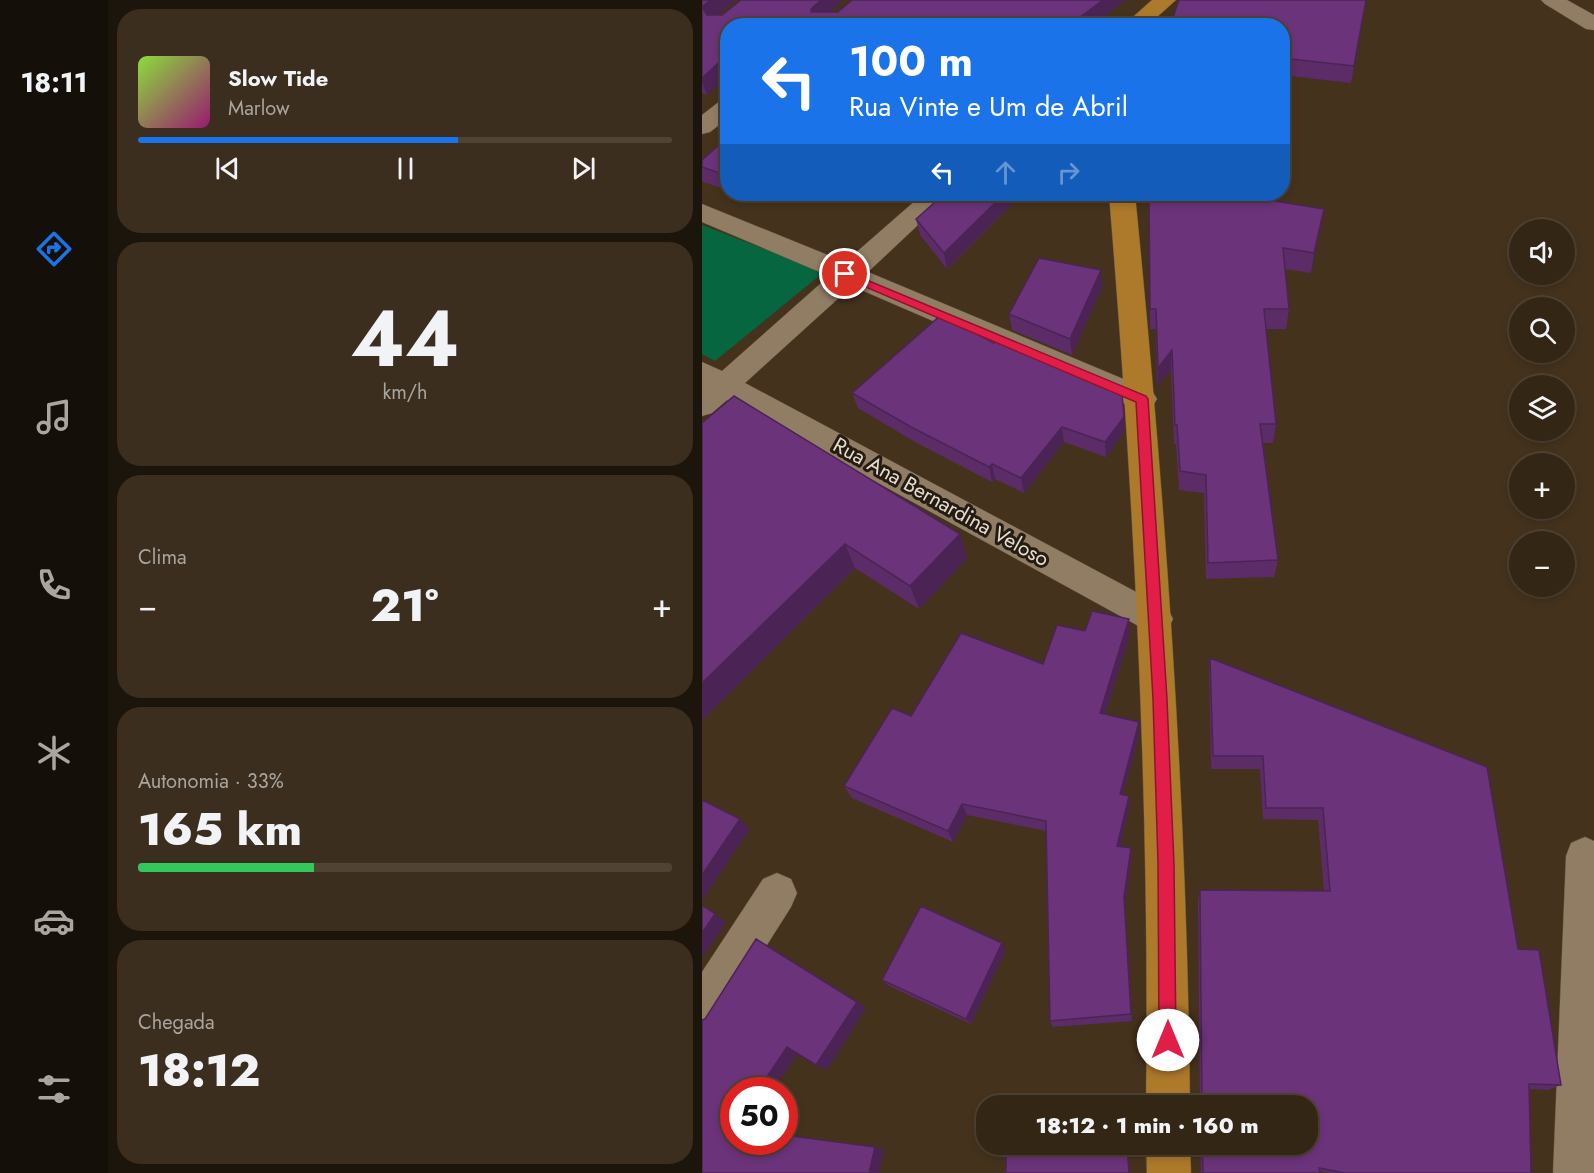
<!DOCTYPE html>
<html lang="pt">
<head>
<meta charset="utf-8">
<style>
	body { margin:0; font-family:Jost,sans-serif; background:#3b2e1e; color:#f1f3f6; height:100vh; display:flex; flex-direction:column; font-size:22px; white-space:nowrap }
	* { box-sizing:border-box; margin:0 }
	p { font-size:20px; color:#a9a5a0 }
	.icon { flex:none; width:33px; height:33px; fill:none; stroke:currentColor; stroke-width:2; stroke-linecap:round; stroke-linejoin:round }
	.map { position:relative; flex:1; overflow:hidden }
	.details { display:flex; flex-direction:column; gap:9px; padding:9px; background:#1c150c; width:594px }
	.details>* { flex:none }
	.hud { position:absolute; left:18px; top:18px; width:570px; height:183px; border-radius:24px; box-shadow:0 3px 9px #0003,0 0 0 2px #4e4334; background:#1a73e8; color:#fff; overflow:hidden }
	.controls { position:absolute; left:807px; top:219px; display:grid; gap:12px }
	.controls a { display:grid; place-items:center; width:66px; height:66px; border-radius:50%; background:#332615; box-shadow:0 3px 9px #0003,0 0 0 2px #4e4334; font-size:30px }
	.speed { position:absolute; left:18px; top:1077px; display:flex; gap:12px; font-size:30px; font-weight:700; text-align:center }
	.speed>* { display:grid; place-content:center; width:78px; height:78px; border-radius:50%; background:#332615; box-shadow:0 3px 9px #0003,0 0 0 2px #4e4334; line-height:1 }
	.speed .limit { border:9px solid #d22; background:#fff; color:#111 }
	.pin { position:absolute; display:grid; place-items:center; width:51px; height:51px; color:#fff; margin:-26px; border:3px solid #fff; border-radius:50%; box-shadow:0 2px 6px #0007 }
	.me { position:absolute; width:66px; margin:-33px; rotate:0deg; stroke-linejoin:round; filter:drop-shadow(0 0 4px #0008) }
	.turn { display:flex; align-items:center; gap:21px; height:126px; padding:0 30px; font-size:27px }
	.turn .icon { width:78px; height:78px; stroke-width:2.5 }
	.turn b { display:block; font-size:42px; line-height:51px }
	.lanes { display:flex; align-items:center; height:57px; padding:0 30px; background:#0003; justify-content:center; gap:30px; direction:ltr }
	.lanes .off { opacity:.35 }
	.big { font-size:45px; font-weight:800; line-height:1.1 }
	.details .tile { flex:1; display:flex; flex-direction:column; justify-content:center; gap:9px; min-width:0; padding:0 21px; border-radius:24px; background:#3b2e1e }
	.details .dial { align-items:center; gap:0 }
	.dial b { font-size:78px; line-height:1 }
	.song { display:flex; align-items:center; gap:18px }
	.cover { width:72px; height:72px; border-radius:9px; background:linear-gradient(135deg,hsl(90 70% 55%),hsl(320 70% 35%)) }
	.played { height:6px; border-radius:3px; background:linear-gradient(90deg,#1a73e8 60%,#4e4334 60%) }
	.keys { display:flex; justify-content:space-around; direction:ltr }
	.heat { display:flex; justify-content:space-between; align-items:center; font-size:33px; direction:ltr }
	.charge { height:9px; border-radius:4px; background:linear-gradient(90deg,#34c759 33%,#4e4334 0) }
	.trip { position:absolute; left:274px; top:1095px; width:342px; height:60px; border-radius:24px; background:#332615; box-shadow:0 3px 9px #0003,0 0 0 2px #4e4334; font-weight:800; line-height:60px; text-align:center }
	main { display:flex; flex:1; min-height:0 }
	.menu { display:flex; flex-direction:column; width:108px; justify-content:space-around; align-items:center; background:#140f08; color:#a9a5a0 }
	.menu .icon { width:42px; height:42px }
	.menu .active { color:#1a73e8 }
	.menu b { font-size:27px; color:#f1f3f6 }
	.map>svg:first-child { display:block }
	.green { fill:#066640 }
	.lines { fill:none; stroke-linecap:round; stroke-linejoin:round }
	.minor-casing { stroke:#5f503c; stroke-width:1 }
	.major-casing { stroke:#5f503c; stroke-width:1 }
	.minor { fill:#917d64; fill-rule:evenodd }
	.major { fill:#ad792b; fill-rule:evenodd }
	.wall { fill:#5c2c69 }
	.shaded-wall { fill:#4b2455 }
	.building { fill:#6b337a; stroke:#4b2455; stroke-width:1.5 }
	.route { fill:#e11d48; stroke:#92132f; stroke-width:1.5 }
	.labels { text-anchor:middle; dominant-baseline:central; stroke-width:6; stroke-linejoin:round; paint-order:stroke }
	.street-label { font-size:21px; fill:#e6dbcd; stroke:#241c12 }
</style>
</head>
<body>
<main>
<nav class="menu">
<b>18:11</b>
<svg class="icon active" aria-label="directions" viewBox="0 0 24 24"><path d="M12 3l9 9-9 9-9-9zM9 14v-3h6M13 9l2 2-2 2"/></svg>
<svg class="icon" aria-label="music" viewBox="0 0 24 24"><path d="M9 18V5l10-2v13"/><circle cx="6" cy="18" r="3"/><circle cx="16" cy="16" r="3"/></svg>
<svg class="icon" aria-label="phone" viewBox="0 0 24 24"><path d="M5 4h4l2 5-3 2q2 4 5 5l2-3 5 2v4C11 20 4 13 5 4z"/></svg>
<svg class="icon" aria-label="climate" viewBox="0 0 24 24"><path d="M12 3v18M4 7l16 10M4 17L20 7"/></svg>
<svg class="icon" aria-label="car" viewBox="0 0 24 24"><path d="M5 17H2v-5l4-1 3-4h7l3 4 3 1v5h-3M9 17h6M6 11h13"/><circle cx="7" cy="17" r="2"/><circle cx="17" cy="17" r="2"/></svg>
<svg class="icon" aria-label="filters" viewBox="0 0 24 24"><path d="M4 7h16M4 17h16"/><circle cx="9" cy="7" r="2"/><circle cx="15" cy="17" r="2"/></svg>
</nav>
<section class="details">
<div class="tile">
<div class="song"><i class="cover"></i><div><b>Slow Tide</b><p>Marlow</p></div></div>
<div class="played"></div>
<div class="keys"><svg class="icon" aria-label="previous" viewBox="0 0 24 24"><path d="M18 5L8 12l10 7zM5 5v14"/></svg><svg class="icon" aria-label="pause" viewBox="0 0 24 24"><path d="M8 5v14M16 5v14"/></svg><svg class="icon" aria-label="next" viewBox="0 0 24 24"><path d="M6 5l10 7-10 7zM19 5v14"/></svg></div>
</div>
<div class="tile dial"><b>44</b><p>km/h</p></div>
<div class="tile"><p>Clima</p>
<div class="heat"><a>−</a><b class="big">21°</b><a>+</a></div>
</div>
<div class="tile"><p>Autonomia · 33%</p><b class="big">165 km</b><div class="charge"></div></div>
<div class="tile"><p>Chegada</p><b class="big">18:12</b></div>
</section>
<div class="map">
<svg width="892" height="1173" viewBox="0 0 892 1173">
	<rect width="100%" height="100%" fill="#44321c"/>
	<!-- green -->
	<path class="green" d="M0,225L122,272L13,361L0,354Z"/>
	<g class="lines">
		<defs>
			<path id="minor" d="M839,0H865L892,15V30L884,29L843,4Z
				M26,99V118L8,132L0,134V115L18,101Z
				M221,194H249L166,272L450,391L455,399L450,407L440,410L430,407L150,286L43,383L466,609L471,619L466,629L454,634L442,629L25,400L10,413L0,416V362L20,371L127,276L0,222V204L143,262Z
				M883,837L892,841V1173H851L864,856L869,843Z
				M75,873L89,879L95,893L89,907L15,1024L0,1030V972L61,879Z"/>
			<path id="major" d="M450,0H474L445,26H421Z
				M407,194H433C463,497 485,801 488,1106H444C448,801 432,498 407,194Z
				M444,1144H488L489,1173H445Z"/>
		</defs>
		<!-- minor casing -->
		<use href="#minor" class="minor-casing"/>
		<!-- major casing -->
		<use href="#major" class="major-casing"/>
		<!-- minor -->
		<use href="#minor" class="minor"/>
		<!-- major -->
		<use href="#major" class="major"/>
	</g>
	<!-- wall -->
	<path class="wall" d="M0,0H33L15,15L136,12L150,0H424L388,26H26L5,95L0,93Z
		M664,0L649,83L580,75V26Z
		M26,137V190L1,182L0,180V160Z
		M240,194H320L245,269L218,235L214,219L241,195Z
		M447,194L554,198L622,209L609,273L583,269L587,309L584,329H564L574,424L571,443H561L576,560L572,577L504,579L502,493L477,490L474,444H472L469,369L455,387L454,329H448Z
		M400,287L370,355L310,330L307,314Z
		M150,393L422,432L404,457L362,442L322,493L293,479L290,482L213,442L156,408Z
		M0,423L265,558L217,609L153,568L0,720Z
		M383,631L428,634L403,714L437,722V734L421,794L427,796V807L418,847L429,848V858L423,906L430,1021L351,1027L348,1021L344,831L265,815L251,842L150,798L142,786L209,716L341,664Z
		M508,658L816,949L859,1085L846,1090L827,1089L829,1173H629L617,1171L618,1173H499L498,1144H606V1106H498L496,900L498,890L622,891L616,820L561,819L558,769H509L507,672Z
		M304,950L269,1024L187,986L180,980Z"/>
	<!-- shaded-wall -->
	<path class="shaded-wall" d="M8,0H33L6,23L0,7Z
		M119,0H141L114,24L109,12V9Z
		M401,0H424L388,26H366Z
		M84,19L86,26H76Z
		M170,20L171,26H164Z
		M26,54V75L5,95L0,82V78Z
		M302,194H320L245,269L242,253Z
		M622,209L618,229L609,273L612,253Z
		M399,270L400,287L370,355L368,339Z
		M470,350L469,369L455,387L456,368Z
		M422,417V432L404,457L403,442Z
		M360,427L362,442L322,493L319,478Z
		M290,464L293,479L290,482L287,467Z
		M258,534L265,558L217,609L208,586Z
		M143,544L153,568L0,720V683Z
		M427,619L428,634L399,726L398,713Z
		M437,722V734L418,805V794Z
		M427,796V807L416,856L415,846Z
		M260,804L265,815L251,842L246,831Z
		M38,819L48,829L0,900V875Z
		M429,848V858L423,906L430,1021L422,897Z
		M13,914L24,922L0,958V933Z
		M300,943L304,950L269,1024L264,1019Z
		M155,1002L164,1008L125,1070L114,1065Z
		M85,1047L97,1052L71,1090H56Z
		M173,1147L182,1149L177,1173H167Z"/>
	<!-- building -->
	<path class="building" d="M0,0H8L0,7L5,15H20L39,0H119L109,9V12H136L150,0H401L366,26H188L170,20L164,26H103L84,19L76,26H26V54L0,78Z
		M477,0H664L652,66L580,58V26H468Z
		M26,137V176L0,167V160Z
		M242,194H302L242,253L214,219Z
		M447,194H554V198L622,209L612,253L581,248L587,309H562L574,424H558L576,560L506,563L504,475L478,471L475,425H473L470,350L456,368L454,309H448Z
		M337,258L399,270L368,339L307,314Z
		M239,315L292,343L295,337L420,394L422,417L403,442L360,427L319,478L290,464L287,467L209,427L150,393Z
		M32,396L258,534L208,586L143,544L0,683V423Z
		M390,611L427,619L398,713L437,722L418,794L427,796L415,846L429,848L422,897L429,1014L348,1021L344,821L260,804L246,831L142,786L190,708L209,716L259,633L341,664L355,625L383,631Z
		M508,658L785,767L816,949L837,950L859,1085L827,1084L829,1173H643L617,1168L618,1173H501L500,1144H606V1106H500L498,890L628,891L621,808H564L561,756H511Z
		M0,800L38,819L0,875Z
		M0,905L13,914L0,933Z
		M219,906L300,943L264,1019L180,980Z
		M54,939L155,1002L114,1065L85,1047L56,1090H32V1127L31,1129H32V1142H82V1135L173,1147L167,1173H0V1020L3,1019Z
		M304,1144H425L427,1173H304Z"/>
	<!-- route -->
	<path class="route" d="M143,271L444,396L446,399L465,699L472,864L474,1040L472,1046L466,1049L459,1046L457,1040L456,864L451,699L434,402L140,277L138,274Z"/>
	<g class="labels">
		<!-- street labels -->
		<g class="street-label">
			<text transform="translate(239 502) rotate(29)">Rua Ana Bernardina Veloso</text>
		</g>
	</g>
</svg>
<div class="controls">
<a><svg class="icon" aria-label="sound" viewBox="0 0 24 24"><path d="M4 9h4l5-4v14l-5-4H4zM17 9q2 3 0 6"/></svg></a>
<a><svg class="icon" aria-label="search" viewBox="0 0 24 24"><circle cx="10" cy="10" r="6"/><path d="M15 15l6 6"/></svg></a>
<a><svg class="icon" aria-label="layers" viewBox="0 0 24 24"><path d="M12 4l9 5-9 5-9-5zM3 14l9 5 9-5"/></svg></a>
<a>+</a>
<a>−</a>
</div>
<div class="speed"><div class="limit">50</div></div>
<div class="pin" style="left:143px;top:274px;background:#d93025"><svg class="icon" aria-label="arrive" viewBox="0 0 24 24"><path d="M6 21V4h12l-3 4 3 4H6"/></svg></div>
<svg class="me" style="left:466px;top:1040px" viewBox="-20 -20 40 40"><circle r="19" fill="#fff"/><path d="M0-13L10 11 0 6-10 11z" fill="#e11d48"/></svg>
<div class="trip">18:12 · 1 min · 160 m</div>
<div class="hud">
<div class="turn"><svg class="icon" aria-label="left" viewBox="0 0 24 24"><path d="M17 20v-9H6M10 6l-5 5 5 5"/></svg><div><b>100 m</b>Rua Vinte e Um de Abril</div></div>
<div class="lanes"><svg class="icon" aria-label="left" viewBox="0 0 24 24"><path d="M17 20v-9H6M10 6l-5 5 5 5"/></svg><svg class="icon off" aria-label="ahead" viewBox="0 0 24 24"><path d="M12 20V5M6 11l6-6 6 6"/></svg><svg class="icon off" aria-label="right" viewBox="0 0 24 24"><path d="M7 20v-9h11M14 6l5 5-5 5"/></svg></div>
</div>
</div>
</main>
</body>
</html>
